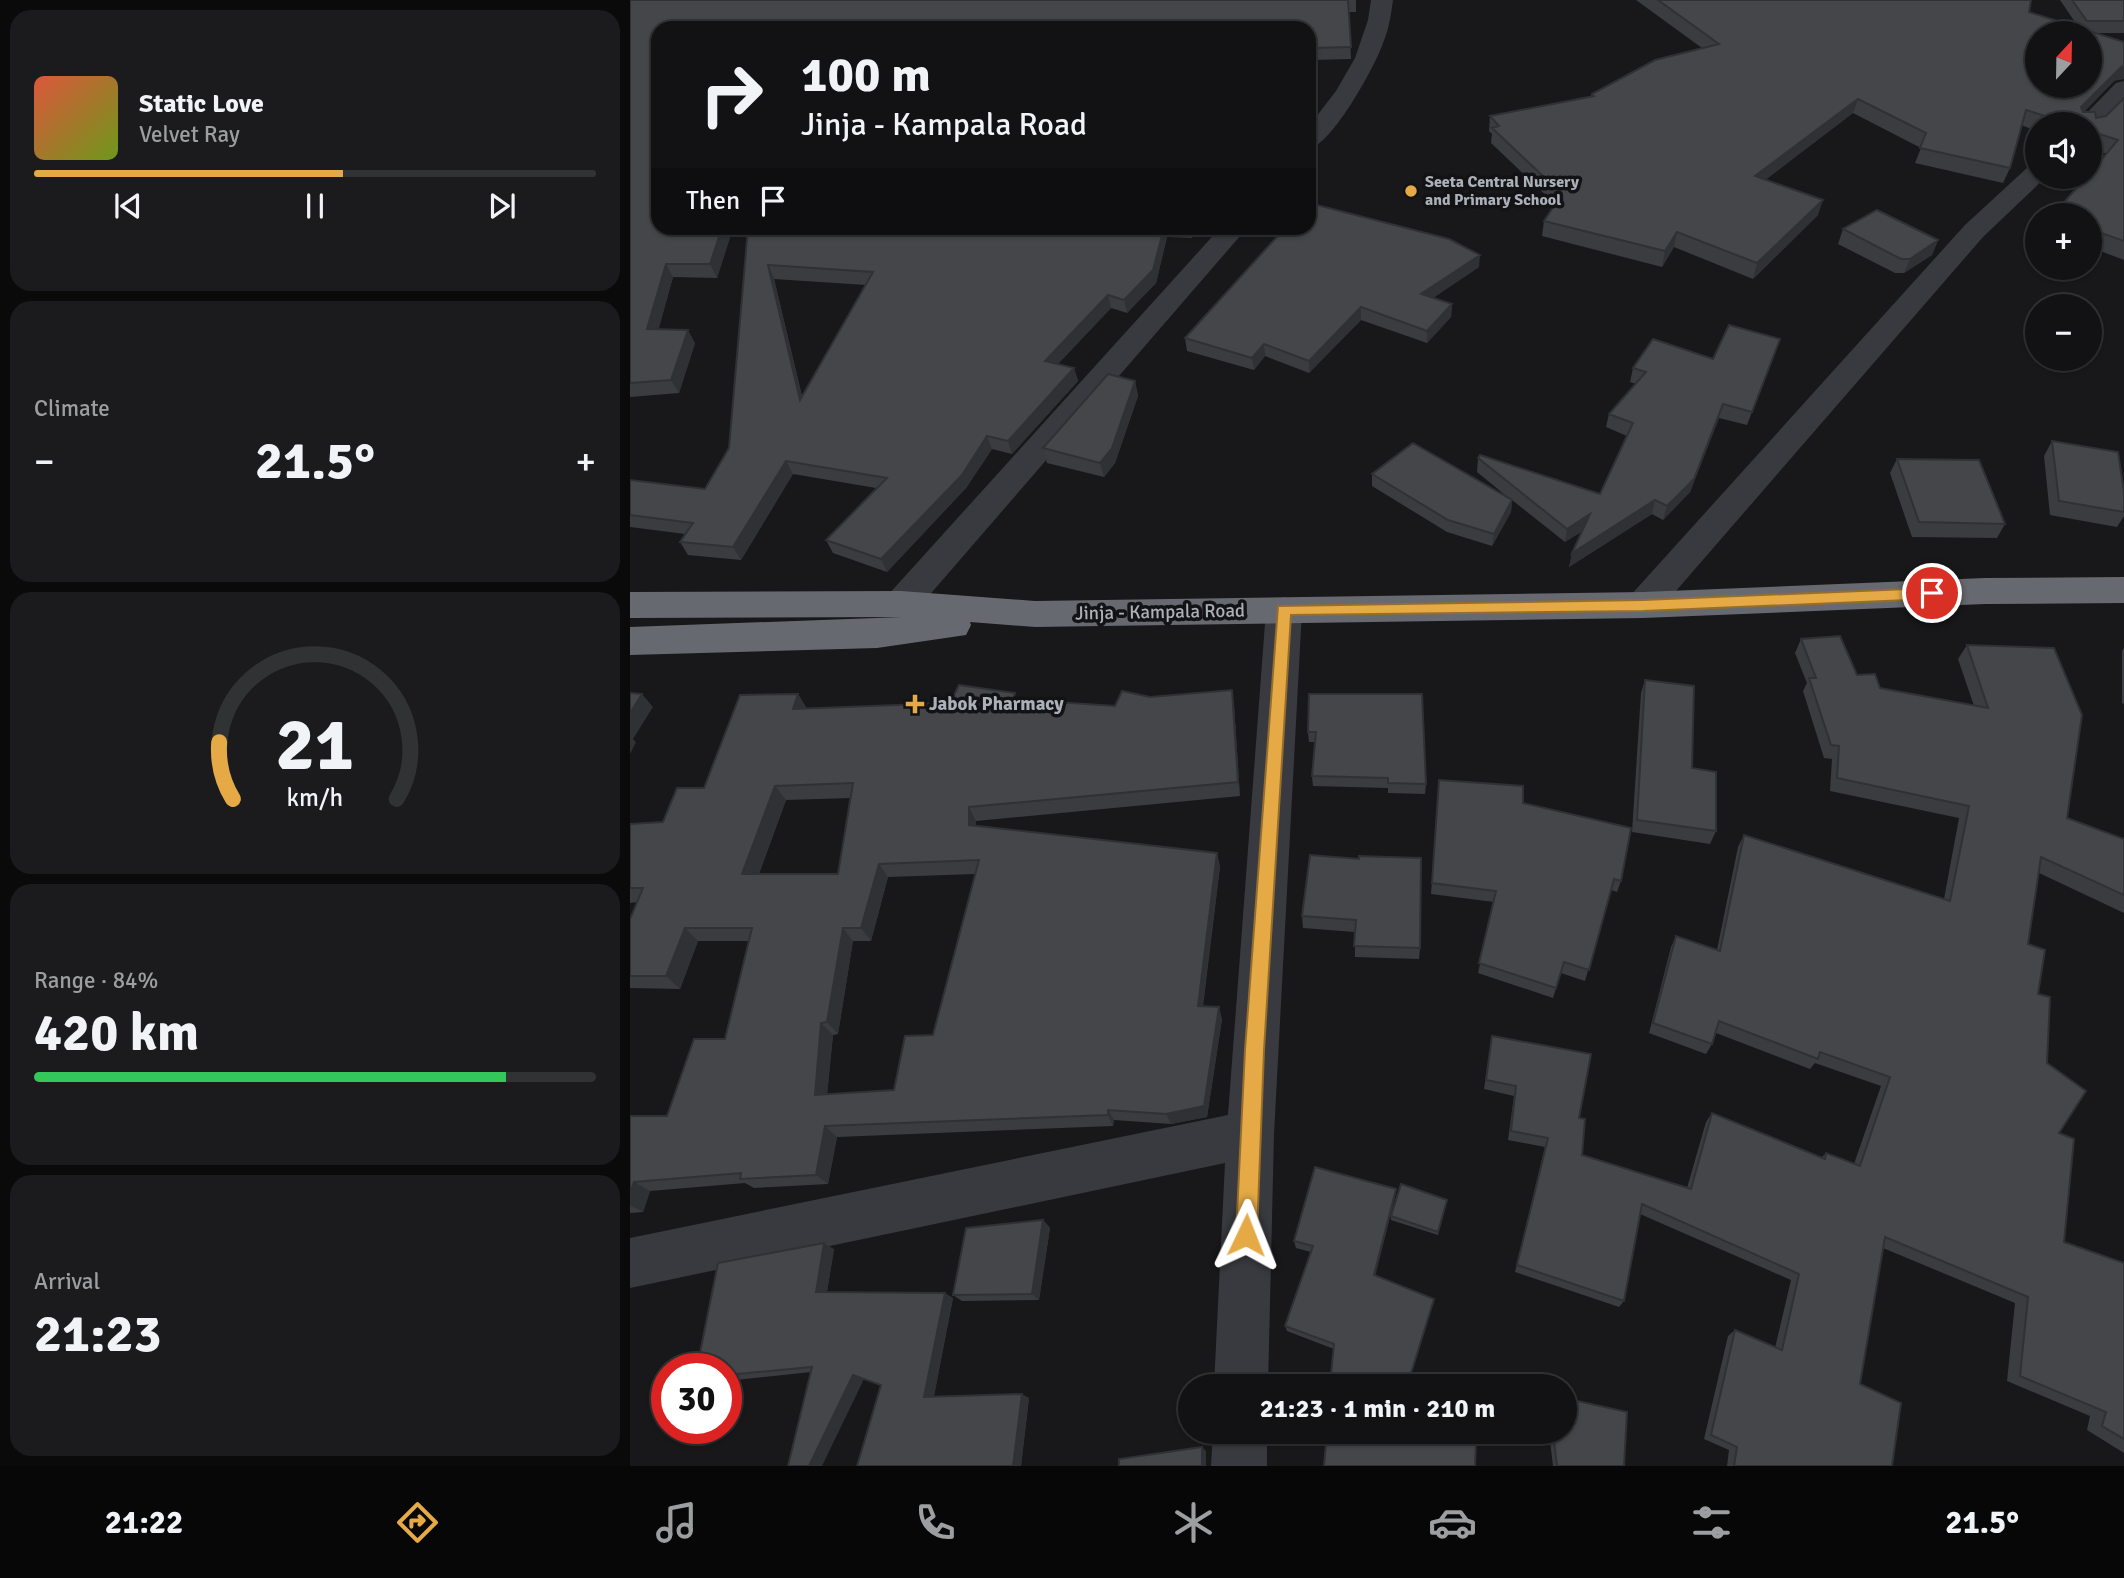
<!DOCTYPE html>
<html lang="en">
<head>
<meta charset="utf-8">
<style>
	body { margin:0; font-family:Signika,sans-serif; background:#1b1b1d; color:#f1f3f6; height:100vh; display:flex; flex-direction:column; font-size:26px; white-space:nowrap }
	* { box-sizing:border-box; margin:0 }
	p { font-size:23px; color:#9c9ea0 }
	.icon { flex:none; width:38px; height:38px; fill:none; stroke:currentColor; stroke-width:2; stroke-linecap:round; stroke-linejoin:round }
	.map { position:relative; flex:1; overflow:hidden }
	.drawer { display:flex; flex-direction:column; gap:10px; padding:10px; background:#0a0a0b; width:630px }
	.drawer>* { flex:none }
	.hud { position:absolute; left:21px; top:21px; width:665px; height:214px; border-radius:21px; box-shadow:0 2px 5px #0004,0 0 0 2px #313234; background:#121214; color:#f1f3f6; overflow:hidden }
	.needle { width:46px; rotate:22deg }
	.tools { position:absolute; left:1395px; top:21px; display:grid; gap:14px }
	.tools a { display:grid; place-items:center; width:77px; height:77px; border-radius:50%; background:#121214; box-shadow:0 2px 5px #0004,0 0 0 2px #313234; font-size:35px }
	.speed { position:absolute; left:21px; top:1353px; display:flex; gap:14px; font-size:35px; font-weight:700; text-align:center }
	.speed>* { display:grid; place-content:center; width:91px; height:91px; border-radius:50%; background:#121214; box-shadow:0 2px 5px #0004,0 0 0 2px #313234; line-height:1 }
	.speed .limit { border:10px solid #d22; background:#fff; color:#111 }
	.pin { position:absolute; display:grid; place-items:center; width:60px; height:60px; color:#fff; margin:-30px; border:4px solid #fff; border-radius:50%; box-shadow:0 2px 7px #0007 }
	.me { position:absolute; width:77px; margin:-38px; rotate:2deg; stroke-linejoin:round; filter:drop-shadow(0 0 5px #0008) }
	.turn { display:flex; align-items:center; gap:24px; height:147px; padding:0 35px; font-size:32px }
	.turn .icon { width:91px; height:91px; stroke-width:2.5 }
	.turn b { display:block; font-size:49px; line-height:60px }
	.then { display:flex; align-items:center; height:66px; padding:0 35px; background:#0003; gap:14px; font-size:26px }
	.big { font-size:52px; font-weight:700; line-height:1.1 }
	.drawer .tile { flex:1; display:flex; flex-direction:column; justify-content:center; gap:10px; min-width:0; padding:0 24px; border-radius:21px; background:#1b1b1d }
	.drawer .dial { align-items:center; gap:0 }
	.dial svg { height:182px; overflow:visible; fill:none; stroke:#313234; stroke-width:7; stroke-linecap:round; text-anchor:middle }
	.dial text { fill:#f1f3f6; stroke:none }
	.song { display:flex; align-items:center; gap:21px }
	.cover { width:84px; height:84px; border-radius:10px; background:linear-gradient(135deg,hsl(10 70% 55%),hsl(80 70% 35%)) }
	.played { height:7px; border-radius:4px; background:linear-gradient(90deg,#e5aa45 55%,#313234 55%) }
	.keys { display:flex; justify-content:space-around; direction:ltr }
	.heat { display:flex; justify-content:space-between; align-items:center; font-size:38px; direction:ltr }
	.charge { height:10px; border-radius:5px; background:linear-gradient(90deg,#34c759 84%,#313234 0) }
	.trip { position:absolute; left:548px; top:1374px; width:399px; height:70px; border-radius:35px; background:#121214; box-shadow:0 2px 5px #0004,0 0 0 2px #313234; font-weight:700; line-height:70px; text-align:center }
	.tab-bar { display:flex; height:112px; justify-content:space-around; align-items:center; background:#070708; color:#9c9ea0 }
	.tab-bar .icon { width:49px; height:49px }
	.tab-bar .selected { color:#e5aa45 }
	.tab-bar b { font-size:32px; color:#f1f3f6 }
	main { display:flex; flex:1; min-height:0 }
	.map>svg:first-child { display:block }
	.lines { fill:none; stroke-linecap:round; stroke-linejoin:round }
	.minor { fill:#393a3f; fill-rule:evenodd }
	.highway { fill:#66696f; fill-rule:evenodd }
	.wall { fill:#3b3c40; fill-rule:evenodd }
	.shaded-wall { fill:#303134 }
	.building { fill:#45464a; stroke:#303134; stroke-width:2; fill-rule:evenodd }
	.route { fill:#e5aa45; stroke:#956e2d; stroke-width:2 }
	.poi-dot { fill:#e5aa45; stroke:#131315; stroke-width:2.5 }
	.labels { text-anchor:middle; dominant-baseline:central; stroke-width:7; stroke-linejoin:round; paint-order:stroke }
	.far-poi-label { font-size:16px; font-weight:bold; fill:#abb0b9; stroke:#131315; text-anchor:start }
	.street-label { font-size:19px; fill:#abb0b9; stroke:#131315 }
	.poi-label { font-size:19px; font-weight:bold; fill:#abb0b9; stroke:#131315; text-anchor:start }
</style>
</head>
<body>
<main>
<section class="drawer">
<div class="tile">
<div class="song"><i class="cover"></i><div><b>Static Love</b><p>Velvet Ray</p></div></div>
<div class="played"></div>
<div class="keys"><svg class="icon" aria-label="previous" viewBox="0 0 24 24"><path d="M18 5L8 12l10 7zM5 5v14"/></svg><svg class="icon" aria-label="pause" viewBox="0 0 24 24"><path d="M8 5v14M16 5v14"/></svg><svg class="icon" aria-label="next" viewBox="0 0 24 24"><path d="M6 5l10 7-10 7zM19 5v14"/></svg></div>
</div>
<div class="tile"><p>Climate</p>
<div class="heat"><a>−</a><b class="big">21.5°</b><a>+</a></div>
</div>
<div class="tile dial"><svg viewBox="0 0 100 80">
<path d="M14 69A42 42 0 1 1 86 69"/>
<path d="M14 69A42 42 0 0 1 8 44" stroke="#e5aa45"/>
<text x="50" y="56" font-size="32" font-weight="700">21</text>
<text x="50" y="72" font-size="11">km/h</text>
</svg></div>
<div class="tile"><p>Range · 84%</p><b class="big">420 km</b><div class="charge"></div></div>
<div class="tile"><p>Arrival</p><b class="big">21:23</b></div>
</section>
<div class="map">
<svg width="1494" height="1466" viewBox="0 0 1494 1466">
	<rect width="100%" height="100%" fill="#18181a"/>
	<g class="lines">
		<!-- minor -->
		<path class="minor" d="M741,0H763C761,15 759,29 753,43C745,67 702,144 679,149V126L706,91L725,58L738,20Z
			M1494,81V101L1467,129L1460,131V124H1446L1486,83Z
			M1407,164V177H1416L1353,237L1026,614L1013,618L1000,614L995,605L1000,596L1335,225L1398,167Z
			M590,228H617L284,613L271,617L258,613L253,604L258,595Z
			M654,597L667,601L672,610L644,1134L638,1386H584L595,1163L0,1288V1238L598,1115L636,610L641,601Z
			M583,1432H637V1466H581Z"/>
		<!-- highway -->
		<path class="highway" d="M1494,577V603L1355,604L1013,618L405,627L340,622L341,625L336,635L247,648L0,655V627L272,617L0,618V592L271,591L405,601L1013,592L1355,578Z"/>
	</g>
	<!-- wall -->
	<path class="wall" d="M0,0H726V12H719L721,59L681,60L680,84H679V28H28L103,228L87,278L43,277L28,330L65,343L49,393L0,397Z
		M1006,0H1401L1399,12L1449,28L1430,0H1494V33H1464L1484,81L1454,112L1466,118L1476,116L1494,98V260L1460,247V215L1477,154L1460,148V124H1407V131L1391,125L1380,168L1373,183L1285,163L1291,148L1223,113L1136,179L1188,215L1123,279L1044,247L1032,267L912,236L914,221L925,204L861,143L862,134L859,131L860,116L961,97L962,94L1072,48Z
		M118,228H566L562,238L537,237L526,283L497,313L481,308L428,364L444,368L448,381L382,454L362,449L336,488L257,572L203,553L196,540L246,488L163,474L111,560L58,555L50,542L55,534L0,527V480L75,489L99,448ZM144,279L236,285L172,396Z
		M1213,229L1308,240L1302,255L1274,273H1265L1208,244Z
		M849,267L803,298L822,304L821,317L797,343L731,320L679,373L635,356L624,370L557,351L555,338Z
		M1150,339L1117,425L1089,418L1060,492L1033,520L1022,514L939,567L942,553L952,531L935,542L882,500L881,512L862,546L817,532L742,486V474L880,499L847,472L848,458L970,494L997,436L976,427L979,414L1006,384L1000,382L1003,368L1083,359Z
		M505,381L508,396L485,463L474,477L417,463L413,448Z
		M1422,441L1494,492V516L1487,527L1420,515L1414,456Z
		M1267,459L1375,524L1367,538L1282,537L1260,473Z
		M1171,639L1227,675L1250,688L1344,706L1328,659L1337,645L1437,818L1494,839V913L1409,873L1398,944L1408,994L1417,1063L1429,1133L1434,1242L1494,1263V1453L1457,1430L1460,1416L1377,1381L1385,1303L1253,1248L1230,1384L1262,1466H1097L1099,1450L1074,1439L1098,1336L1105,1330L1145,1348L1161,1280L1010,1214L994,1301L989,1307L885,1272L915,1147L878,1140L884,1096L854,1089L862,1036L949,1118L952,1155L1057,1188L1076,1122L1082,1113L1191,1158L1196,1153L1224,1164L1251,1086L1185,1063L1180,1069L1086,1033L1082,1044L1076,1054L1019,1033L1041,947L1046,936L1087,950L1108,847L1114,835L1314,899L1329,818L1200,791L1202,759L1194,758L1173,691L1177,683L1165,653Z
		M1494,648V704L1492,703V651Z
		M1015,680L1062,768L1086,831L1080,844L1002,832L1011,693Z
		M602,690L604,705L610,796L346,821V826L587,853L590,867L573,1006L592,1019L577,1117L541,1124L484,1120L483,1126L207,1137L198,1184L124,1188L115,1183L20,1191L13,1212L0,1213V1116H37L95,1039L119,941H68L50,989L0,988V919L7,902L0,903V824L33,822L74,788L168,694L177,709L388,699L485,706L520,697ZM221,798L208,874H129L156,800ZM345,874L303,1035L264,1090L197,1094L203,1035L208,1034L223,941H241L258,877Z
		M679,694L796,784L795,794L758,793V788L683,786L682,776L685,742H679L678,732Z
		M809,780L893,803L991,881L987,892L981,890L955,981L931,973L923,998L848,973L864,902L801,894Z
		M680,855L790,948L789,959L725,957V932L673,928L672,916Z
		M766,1189L765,1197L745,1275L804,1299L803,1305L704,1349L657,1331L655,1326L681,1252L666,1248L664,1241Z
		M817,1200L808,1235L761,1220V1216Z
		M413,1220L420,1228L409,1300L332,1301L323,1295Z
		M204,1249L197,1292L323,1298L304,1396L399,1398L391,1466H227L251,1386L234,1379L181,1372L96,1381V1368Z
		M919,1432H934L994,1466H923Z"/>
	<!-- shaded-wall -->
	<path class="shaded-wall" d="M681,48V60L680,84L679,71Z
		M1494,66V79L1484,81L1444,122L1451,107L1491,67Z
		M1228,99L1223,113L1121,191L1125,176Z
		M1193,200L1188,215L1123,279L1127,263Z
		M92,228H103L87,278L80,264Z
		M534,228H535L537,237L526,283L497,313L494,300Z
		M561,228H566L562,238Z
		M1047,232L1044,247L1032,267L1035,251Z
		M1308,240L1302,255L1274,273L1280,259Z
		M850,255L849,267L790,306L791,294Z
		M36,264L43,277L25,343L17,329Z
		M138,265L144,279L176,413L170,400Z
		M478,295L481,308L418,374L415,361Z
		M822,304L821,317L797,343V331Z
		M731,307V320L679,373V361Z
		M58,330L65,343L49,393L41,380Z
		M634,344L635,356L624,370L622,358Z
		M444,368L448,381L382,454L378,441Z
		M505,381L508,396L485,463L474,477L470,463Z
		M1093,404L1089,418L1060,492L1033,520L1037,506Z
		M357,436L362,449L336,488L257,572L251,559Z
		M156,461L163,474L111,560L103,547Z
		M882,500L881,512L862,546L864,534Z
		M1025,500L1022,514L939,567L942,553Z
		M960,514L958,528L935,542L937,529Z
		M602,690L604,705L610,796L608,782Z
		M12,694L23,707L3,739L6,742L0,754V713Z
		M168,694L177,710L163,709Z
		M145,786L156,800L124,887L112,874Z
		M339,807L346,821V840L339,825Z
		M587,853L590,867L571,1018L568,1006Z
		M249,864L258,877L241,941L231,928Z
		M55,928L68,941L50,989L36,976Z
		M213,928L223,941L208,1034L197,1022Z
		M589,1007L592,1019L577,1117L541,1124L536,1114Z
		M191,1023L203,1035L196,1106L185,1095Z
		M478,1110L484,1120L483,1126L478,1115Z
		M195,1126L207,1137L198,1184L186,1175Z
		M4,1182L20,1191L13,1212L0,1205V1193Z
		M766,1189L765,1197L744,1281V1275Z
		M413,1220L420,1228L409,1300L402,1294Z
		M194,1243L204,1249L196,1298L186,1292Z
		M315,1293L323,1298L303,1401L294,1397Z
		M223,1375L234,1379L192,1466H179Z
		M392,1394L399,1398L391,1466H383Z
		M572,1447L576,1451V1466H572Z"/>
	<!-- building -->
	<path class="building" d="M0,0H718L721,47L681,48L679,71V28H28V228H92L80,264H36L17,329L58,330L41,380L0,383Z
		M1028,0H1401L1399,12L1494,42V66L1491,67L1451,107L1453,112H1465L1466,118L1476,116L1494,98V241L1460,229V215H1423L1456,177H1460V173L1488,140L1460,131V124H1440L1396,110L1380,168L1290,148L1296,133L1228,99L1125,176L1193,200L1127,263L1047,232L1035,251L914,221L932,194L862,128L869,126L860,116L964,96L962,94L1025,60L1089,44ZM1407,33H1460V86H1407Z
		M1442,0H1494V21H1457Z
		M679,203L819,239L850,255L791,294L822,304L797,331L731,307L679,361L634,344L622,358L555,338L655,228H679Z
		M1247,210L1308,240L1280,259H1271L1213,229Z
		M118,228H534L523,270L494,300L478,295L415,361L444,368L378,441L357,436L332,475L251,559L196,540L257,478L156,461L103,547L50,542L63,523L0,515V480L75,489L99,448ZM138,265L243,272L170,400Z
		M1099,325L1150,339L1122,412L1093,404L1064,479L1037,506L1025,500L942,553L960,514L937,529L848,458L850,455L970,494L1003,423L979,414L1016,372L1003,368L1023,339L1083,359Z
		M478,374L505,381L482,448L470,463L413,448Z
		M1422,441L1488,452L1494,492V512L1429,501Z
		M783,443L882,500L864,534L818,520L742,474Z
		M1267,459L1349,460L1375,524L1289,522Z
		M1210,636L1227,675L1245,674L1250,688L1358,708L1337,645L1424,648L1452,715L1437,818L1494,839V895L1411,857L1398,944L1415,950L1408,994L1420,997L1417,1063L1456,1091L1429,1133L1444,1139L1434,1242L1494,1263V1439L1472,1426L1476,1412L1390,1376L1398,1297L1255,1237L1230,1384L1271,1403L1262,1466H1104L1107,1447L1081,1435L1105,1330L1152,1350L1169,1274L1012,1204L994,1301L887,1265L918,1138L881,1131L886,1086L856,1080L862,1036L961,1054L949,1118L955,1119L952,1155L1061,1189L1082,1113L1195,1159L1196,1153L1230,1166L1260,1077L1190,1052L1188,1059L1089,1021L1082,1044L1023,1023L1046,936L1090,951L1114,835L1320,901L1339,806L1207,778L1209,746L1201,745L1179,678H1186L1171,639Z
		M1015,680L1064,686L1062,768L1086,772V831L1007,820Z
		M329,685L385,693L383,699L485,706L492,691L520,697L602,690L608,782L339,807V825L587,853L568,1006L589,1007L574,1106L536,1114L478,1110V1115L195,1126L186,1175L110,1179L111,1173L4,1182L0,1193V1116H37L64,1039H95L122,928H55L36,976H0V919L13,888H0V824L33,822L47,788H74L110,695L168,694L163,709L320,703ZM223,783L208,874H112L145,786ZM349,860L303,1035L275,1036L264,1090L185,1095L191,1023L197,1022L213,928H231L249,864Z
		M0,693L12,694L0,713Z
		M679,694H792L796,784L758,783V778L682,776L686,732H678Z
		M809,780L893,786V803L1001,828L991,881L984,879L959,970L934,962L926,988L849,963L866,891L802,883Z
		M680,855L729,859V856L791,858L790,948L724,946L726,920L672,916Z
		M685,1167L766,1189L744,1275L804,1299L777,1386H700L704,1344L655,1326L683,1246L664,1241Z
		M771,1184L817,1200L808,1232L761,1216Z
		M413,1220L402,1294L323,1295L336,1228Z
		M194,1243L186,1292L315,1293L294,1397L392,1394L383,1466H227L251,1385L223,1375L179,1466H158L182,1367L96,1375V1368H67L88,1263Z
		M934,1398L997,1412L994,1466H927L923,1432H934Z
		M697,1432H762L761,1436L846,1443L845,1466H694Z
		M572,1447V1466H489V1459Z"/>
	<!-- route -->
	<path class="route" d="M1302,588L1310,593L1302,599L1013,611L661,615L634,1050L627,1235L624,1242L616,1245L609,1242L606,1235L615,1050L648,606L1013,600Z"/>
	<!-- markers -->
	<g class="poi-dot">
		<circle cx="781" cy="191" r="7"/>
		<path d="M281.5 693.5h7v7h7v7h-7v7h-7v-7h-7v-7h7z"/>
	</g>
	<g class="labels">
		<!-- far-poi labels -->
		<g class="far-poi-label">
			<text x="795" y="182">Seeta Central Nursery<tspan x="795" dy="18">and Primary School</tspan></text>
		</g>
		<!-- street labels -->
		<g class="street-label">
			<text transform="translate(530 612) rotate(-1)">Jinja - Kampala Road</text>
		</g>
		<!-- poi labels -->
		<g class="poi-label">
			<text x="299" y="704">Jabok Pharmacy</text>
		</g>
	</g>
</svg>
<div class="tools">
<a><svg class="needle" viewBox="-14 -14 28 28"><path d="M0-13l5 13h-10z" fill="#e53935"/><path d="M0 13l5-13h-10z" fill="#9c9ea0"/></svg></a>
<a><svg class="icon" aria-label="sound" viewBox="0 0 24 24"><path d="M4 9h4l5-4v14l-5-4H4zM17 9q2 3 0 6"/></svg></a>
<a>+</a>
<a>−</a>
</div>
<div class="speed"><div class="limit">30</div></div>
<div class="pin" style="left:1302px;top:593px;background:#d93025"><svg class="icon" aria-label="arrive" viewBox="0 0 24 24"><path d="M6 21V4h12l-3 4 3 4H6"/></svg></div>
<svg class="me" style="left:616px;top:1235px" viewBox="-20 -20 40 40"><path d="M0-17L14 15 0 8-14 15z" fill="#e5aa45" stroke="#fff" stroke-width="4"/></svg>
<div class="trip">21:23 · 1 min · 210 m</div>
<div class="hud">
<div class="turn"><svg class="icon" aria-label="right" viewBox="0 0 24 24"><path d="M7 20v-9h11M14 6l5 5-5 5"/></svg><div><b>100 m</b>Jinja - Kampala Road</div></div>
<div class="then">Then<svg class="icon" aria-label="arrive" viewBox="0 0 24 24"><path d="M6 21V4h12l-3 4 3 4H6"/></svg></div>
</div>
</div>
</main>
<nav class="tab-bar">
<b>21:22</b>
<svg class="icon selected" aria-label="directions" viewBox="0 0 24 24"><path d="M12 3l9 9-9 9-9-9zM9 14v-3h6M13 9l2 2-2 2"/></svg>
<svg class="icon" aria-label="music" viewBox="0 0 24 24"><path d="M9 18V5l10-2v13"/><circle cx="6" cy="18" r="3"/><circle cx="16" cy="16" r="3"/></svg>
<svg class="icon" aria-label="phone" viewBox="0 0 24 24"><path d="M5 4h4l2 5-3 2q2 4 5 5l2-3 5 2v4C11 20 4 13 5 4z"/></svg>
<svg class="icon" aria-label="climate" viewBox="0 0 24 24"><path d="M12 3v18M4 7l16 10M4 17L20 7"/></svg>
<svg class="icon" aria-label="car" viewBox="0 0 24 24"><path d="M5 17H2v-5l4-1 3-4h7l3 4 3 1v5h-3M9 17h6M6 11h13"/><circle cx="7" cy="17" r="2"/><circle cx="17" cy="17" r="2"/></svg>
<svg class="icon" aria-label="filters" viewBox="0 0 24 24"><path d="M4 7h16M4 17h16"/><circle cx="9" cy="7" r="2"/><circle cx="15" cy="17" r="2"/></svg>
<b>21.5°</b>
</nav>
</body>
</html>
